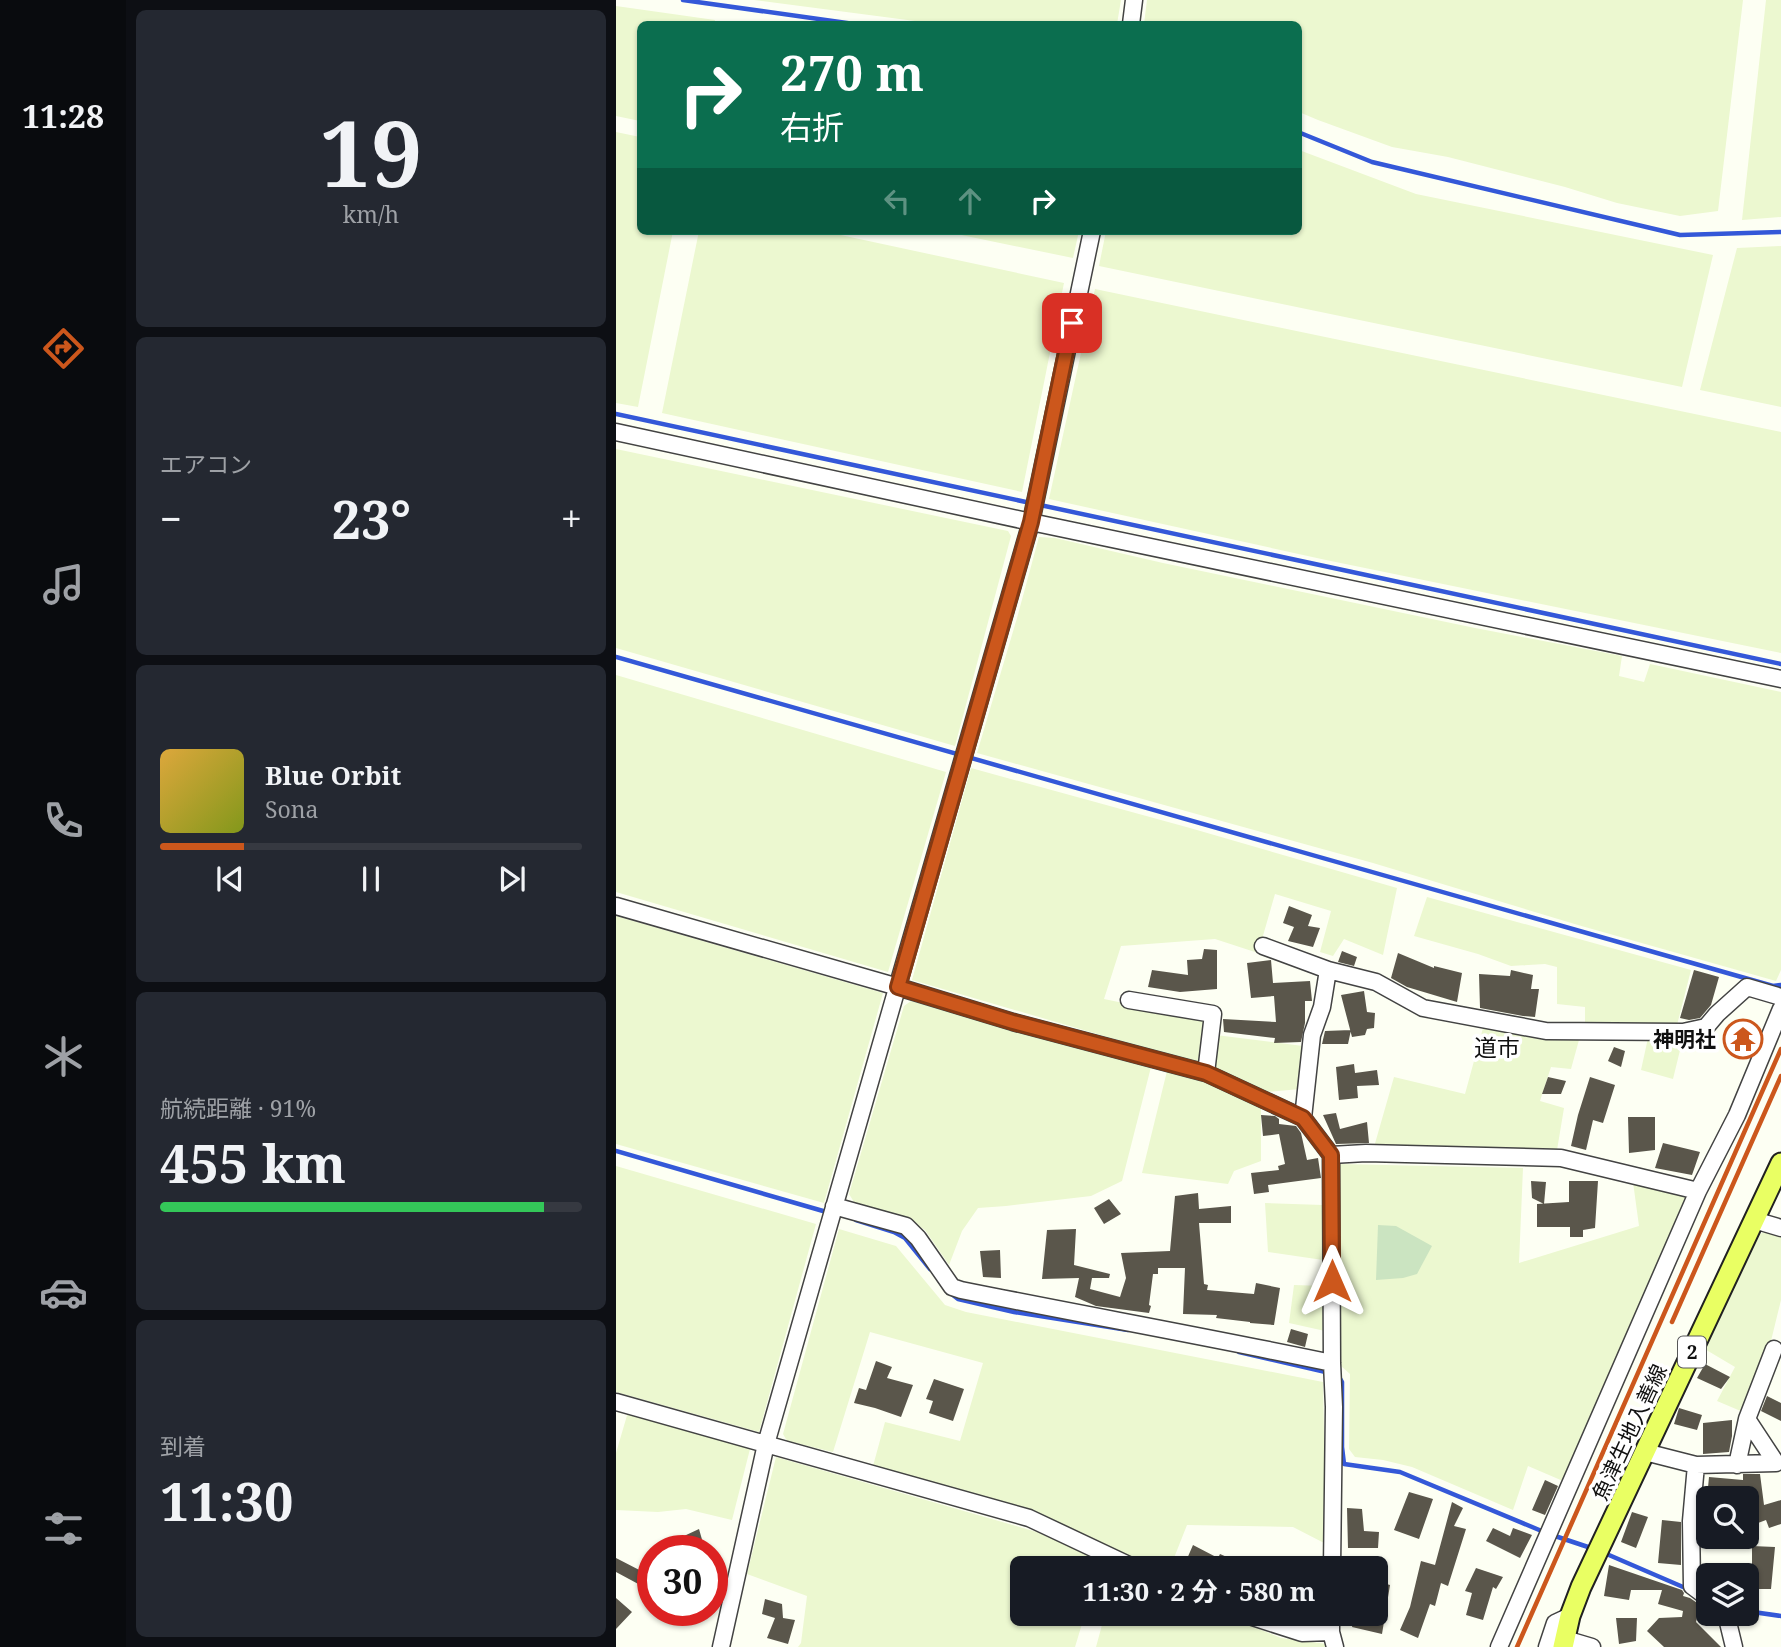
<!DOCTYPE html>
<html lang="ja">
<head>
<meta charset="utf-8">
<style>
	body { margin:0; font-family:"Noto Serif","Noto Sans JP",serif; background:#242831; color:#f1f3f6; height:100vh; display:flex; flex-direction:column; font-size:26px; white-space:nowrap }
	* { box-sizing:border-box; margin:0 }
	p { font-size:23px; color:#9ea1a6 }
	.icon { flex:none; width:38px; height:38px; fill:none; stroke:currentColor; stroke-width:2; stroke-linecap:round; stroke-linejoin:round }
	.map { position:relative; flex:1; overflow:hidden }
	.sheet { display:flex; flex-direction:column; gap:10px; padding:10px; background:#0d0f14; width:490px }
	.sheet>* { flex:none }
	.top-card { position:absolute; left:21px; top:21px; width:665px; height:214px; border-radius:10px; box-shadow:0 2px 5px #0004; background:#0b6e4f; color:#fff; overflow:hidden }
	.tools { position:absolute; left:1080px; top:1486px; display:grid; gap:14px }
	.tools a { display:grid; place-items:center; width:63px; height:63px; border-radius:10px; background:#171b24; box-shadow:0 2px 5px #0004; font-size:35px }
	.speed { position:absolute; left:21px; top:1535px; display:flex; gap:14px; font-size:35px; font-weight:700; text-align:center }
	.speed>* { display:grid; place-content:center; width:91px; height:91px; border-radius:50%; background:#171b24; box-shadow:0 2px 5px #0004; line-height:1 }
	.speed .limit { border:10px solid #d22; background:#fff; color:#111 }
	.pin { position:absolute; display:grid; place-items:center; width:60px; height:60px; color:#fff; margin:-30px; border-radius:14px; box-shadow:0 4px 10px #0006 }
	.me { position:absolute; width:77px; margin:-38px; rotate:0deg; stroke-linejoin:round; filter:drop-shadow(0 0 5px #0008) }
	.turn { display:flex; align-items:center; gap:24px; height:147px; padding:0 28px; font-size:32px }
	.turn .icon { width:91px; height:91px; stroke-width:2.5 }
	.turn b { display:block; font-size:49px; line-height:60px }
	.lanes { display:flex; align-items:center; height:66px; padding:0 28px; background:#0003; justify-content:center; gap:35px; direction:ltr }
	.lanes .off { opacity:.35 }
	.big { font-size:52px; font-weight:700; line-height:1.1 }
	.sheet .widget { flex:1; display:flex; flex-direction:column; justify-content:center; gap:10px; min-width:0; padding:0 24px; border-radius:10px; background:#242831 }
	.sheet .dial { align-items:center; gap:0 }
	.dial b { font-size:91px; line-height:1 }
	.song { display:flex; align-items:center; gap:21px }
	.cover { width:84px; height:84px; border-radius:10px; background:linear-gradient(135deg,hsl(40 70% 55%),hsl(70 70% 35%)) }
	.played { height:7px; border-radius:4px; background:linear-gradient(90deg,#cc571c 20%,#363941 20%) }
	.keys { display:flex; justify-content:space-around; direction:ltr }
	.heat { display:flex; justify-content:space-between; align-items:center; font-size:38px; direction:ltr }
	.charge { height:10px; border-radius:5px; background:linear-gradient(90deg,#34c759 91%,#363941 0) }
	.trip { position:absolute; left:394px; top:1556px; width:378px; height:70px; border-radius:10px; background:#171b24; box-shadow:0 2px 5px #0004; font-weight:700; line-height:70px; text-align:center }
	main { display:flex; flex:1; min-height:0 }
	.tabs { display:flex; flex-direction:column; width:126px; justify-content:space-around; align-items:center; background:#090b0e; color:#9ea1a6 }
	.tabs .icon { width:49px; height:49px }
	.tabs .selected { color:#cc571c }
	.tabs b { font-size:32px; color:#f1f3f6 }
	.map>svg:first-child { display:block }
	.farmland { fill:#ecf8d0 }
	.cemetery { fill:#cbe4c1 }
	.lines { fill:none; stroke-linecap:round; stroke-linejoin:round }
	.stream { stroke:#3458d8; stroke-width:4.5 }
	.building { fill:#5a564b }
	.minor-casing { stroke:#434343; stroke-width:19 }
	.major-casing { stroke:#212121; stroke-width:23 }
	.minor { stroke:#fff; stroke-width:16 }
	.major { stroke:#e9ff63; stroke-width:19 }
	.rail { stroke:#cc571c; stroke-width:4.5 }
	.route-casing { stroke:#853912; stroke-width:18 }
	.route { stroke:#cc571c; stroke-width:12 }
	.labels { text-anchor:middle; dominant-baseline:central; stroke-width:7; stroke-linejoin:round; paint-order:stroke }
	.shield { fill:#fff; stroke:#585858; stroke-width:2 }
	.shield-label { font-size:19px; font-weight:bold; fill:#101010 }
	.poi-label { font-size:21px; font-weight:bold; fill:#101010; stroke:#fff; text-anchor:end }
	.street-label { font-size:21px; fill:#101010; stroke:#fff }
	.neighbourhood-label { font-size:23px; fill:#101010; stroke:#fff }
</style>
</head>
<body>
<main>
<nav class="tabs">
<b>11:28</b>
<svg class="icon selected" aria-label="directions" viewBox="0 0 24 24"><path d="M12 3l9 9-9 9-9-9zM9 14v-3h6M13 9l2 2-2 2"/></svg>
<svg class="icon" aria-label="music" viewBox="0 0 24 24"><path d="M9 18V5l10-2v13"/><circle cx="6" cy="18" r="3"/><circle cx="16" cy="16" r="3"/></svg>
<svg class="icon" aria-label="phone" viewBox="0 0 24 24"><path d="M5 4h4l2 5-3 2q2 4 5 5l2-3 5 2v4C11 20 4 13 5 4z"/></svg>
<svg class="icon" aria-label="climate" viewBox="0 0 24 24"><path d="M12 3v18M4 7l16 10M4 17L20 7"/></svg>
<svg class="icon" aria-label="car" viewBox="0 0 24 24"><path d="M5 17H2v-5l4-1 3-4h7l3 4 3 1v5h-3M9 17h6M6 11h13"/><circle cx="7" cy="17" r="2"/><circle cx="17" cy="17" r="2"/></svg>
<svg class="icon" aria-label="filters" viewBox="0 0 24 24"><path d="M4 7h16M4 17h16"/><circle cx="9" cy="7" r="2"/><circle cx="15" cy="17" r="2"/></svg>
</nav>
<section class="sheet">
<div class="widget dial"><b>19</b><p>km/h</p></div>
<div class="widget"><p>エアコン</p>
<div class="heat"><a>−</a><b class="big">23°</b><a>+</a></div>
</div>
<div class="widget">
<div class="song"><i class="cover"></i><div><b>Blue Orbit</b><p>Sona</p></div></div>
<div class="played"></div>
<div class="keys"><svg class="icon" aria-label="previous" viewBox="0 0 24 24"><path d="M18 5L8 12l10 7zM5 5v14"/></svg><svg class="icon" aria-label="pause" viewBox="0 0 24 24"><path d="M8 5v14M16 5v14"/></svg><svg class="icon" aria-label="next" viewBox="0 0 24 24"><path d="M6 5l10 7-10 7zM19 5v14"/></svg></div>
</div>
<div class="widget"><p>航続距離 · 91%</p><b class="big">455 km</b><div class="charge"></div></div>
<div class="widget"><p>到着</p><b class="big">11:30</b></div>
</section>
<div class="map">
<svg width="1165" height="1647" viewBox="0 0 1165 1647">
	<rect width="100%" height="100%" fill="#fdfff3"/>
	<!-- farmland -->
	<path class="farmland" d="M138,0H505L501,24H322Z
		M531,0H1127L1102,211L1064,216L1001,203L949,187L832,157L776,147L702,120L683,112L682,24H528Z
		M1150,0H1165V217L1126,220Z
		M0,6L99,20L98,24H24V121L0,116Z
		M0,132L24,137V231H57L22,407L0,403Z
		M683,150L800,194L1097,255L1066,387L483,266L490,231H682Z
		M83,231H206L448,283L406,492L46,413Z
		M326,231H463L457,258Z
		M1165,246V407L1084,390L1121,248Z
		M479,289L1165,432V653L710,560L433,499Z
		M0,449L392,531L395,536L339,746L0,648Z
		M423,537L439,538L547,563L859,628L1006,656L1003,676L1028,682L1034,664L1165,692V970L1160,981L962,925L757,863L361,753L401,618Z
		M0,675L330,772L272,972L0,892Z
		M355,768L574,828L781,888L767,955L728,939L717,956L704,952L715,911L659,894L642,953L599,939L505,946L488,999L589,1020L584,1064L296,980Z
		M811,897L1075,970L1061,1025L969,1024V1007L941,1004V967L929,964L895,966L862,954L798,936Z
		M0,916L267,993L208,1203L0,1144Z
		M295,1001L535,1067L506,1181L475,1196L390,1206L362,1208L346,1231L333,1265L309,1230L294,1221L238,1202L233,1194L288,1006Z
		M867,1028L927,1040H963L955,1069L935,1067L924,1101L948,1108L941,1150L758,1147L778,1077L849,1094Z
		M600,1035L687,1046L684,1089L651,1092L597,1069Z
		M1032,1038H1067L1057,1079L1025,1070Z
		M551,1071L598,1084L645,1105V1161L618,1171L612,1184L526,1173Z
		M723,1164L907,1168L903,1263L1023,1226L1017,1182L1071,1195L947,1481L912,1466L897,1510L796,1467L767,1460L739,1457L733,1449L734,1374L725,1366Z
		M0,1166L200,1224L143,1432L0,1392Z
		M649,1203L707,1205V1260L652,1252Z
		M223,1229L280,1246L329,1305L350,1312L707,1382L710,1544L677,1527L571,1525L554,1568H540L414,1510L257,1466L269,1422L344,1441L367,1363L254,1332L217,1452L171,1441L167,1434Z
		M1149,1232L1165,1236V1300L1154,1345L1127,1412L1101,1401L1119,1367L1087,1348L1141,1235Z
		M678,1285L708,1286L709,1331L673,1323Z
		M12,1412L134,1449L116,1520L70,1509L42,1512L0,1510V1453Z
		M160,1457L421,1532L485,1560L482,1568H406V1614H469L459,1647H182L185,1643L191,1596L131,1574Z
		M489,1614H606L665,1638L711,1644V1647H480Z"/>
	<!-- cemetery -->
	<path class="cemetery" d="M762,1225L780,1226L816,1246L801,1274L787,1278L760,1280Z"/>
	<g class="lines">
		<!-- stream -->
		<path class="stream" d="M67,0L238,24
			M682,132L756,162L1064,235L1165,232
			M0,414L1165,664
			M0,657L1157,986L1165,985
			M0,1151L214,1213
			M240,1220L278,1232L289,1238L314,1269
			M333,1292L342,1299L398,1312L512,1330
			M623,1352L714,1373
			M722,1375L726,1382V1447L728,1464L784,1472L928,1532
			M936,1535L978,1549
			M986,1552L1074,1590
			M1130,1611L1165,1616"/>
	</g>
	<!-- building -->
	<path class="building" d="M673,906L696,915L692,926L704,928L697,947L672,941L678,927L667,923Z
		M588,949L601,950V989L564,992L532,987L536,970L572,975L571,960L586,959Z
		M726,951L741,957L738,966L722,962Z
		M782,953L818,968V966L846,973L841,1002L791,987L775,978Z
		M655,960L657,983L694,981L696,1001H689V1023L685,1042L658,1043L659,1038L608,1032L607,1019L660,1022L658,996L635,998L631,963Z
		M895,970L917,975L915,989H923L919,1017L907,1016L864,1008L863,974L894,976Z
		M1078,970L1103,977L1095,1005L1084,1018L1073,1020L1064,1018Z
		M748,991L751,1012L759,1013L758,1028L751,1029L749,1035L736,1037L725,995Z
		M1117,1023L1137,1032L1128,1052L1108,1043Z
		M735,1030L732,1044H706L709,1031Z
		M998,1047L1009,1051L1005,1067L992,1061Z
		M738,1064L739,1073L761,1070L763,1085L741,1086L742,1098L723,1100L720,1067Z
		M932,1077L950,1081L945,1094H926Z
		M974,1077L999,1085L987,1123L977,1120L970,1150L955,1146L962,1115Z
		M720,1113L724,1129L751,1122L753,1143L720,1144L707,1115Z
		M645,1115L659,1116L663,1119V1124L680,1126L685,1133L691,1160L702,1158L705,1178L652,1185L653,1192L638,1194L635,1173L663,1170L662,1166L669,1164L663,1134L647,1136Z
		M1012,1117H1039V1150L1013,1153Z
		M1047,1143L1084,1152L1076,1175L1039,1168Z
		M915,1181L930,1182L928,1204L916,1198Z
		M953,1181H982L979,1228L967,1230V1237H954V1227H921V1204L953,1202Z
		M582,1193L583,1209L615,1206V1223H583L588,1284L592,1285L591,1290L638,1294L640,1283L664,1288L658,1325L634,1323V1322L600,1318L601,1315L567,1314L569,1268H542V1274H537L533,1305L535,1306L533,1313L480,1306L459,1297L463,1278L426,1279L431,1230L460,1229L458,1265L494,1274L493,1278H476L474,1289L504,1297L510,1278L505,1253L554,1251L559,1196Z
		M493,1199L505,1214L488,1224L478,1208Z
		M384,1250L385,1278L367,1277L364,1251Z
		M675,1329L692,1334L689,1347L671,1342Z
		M260,1361L276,1367L271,1378L297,1385L285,1417L259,1408L238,1403L243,1388L250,1390Z
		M1089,1364L1114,1377L1105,1389L1081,1378Z
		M318,1379L348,1389L337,1421L313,1413L317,1401L310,1399Z
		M1151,1396L1165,1403V1421L1145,1411Z
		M1063,1408L1086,1415L1081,1430L1058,1424Z
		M1116,1420V1436L1113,1452L1087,1454V1423Z
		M1127,1474H1144L1148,1505L1165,1500V1524L1153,1528L1150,1520L1134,1526L1130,1517V1498H1091L1093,1477L1127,1480Z
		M929,1480L942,1486L929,1515L916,1510Z
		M793,1492L817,1499L803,1539L778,1530Z
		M836,1502L847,1508L838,1526L850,1529L832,1586L825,1583L819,1606L814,1604L802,1638L784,1630L794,1607L805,1561L819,1565Z
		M731,1508L746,1509L748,1531L763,1532L762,1548H732Z
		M1016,1512L1032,1517L1020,1548L1005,1542Z
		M1046,1520L1065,1522V1565L1042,1563Z
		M877,1528L894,1536L897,1528L916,1535L904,1558L870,1541Z
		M83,1529L89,1550H75L68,1536Z
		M577,1545L602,1558L604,1554L636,1568H567Z
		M1136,1546L1159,1547L1155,1589H1136Z
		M0,1558L33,1575L26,1586L0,1572Z
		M993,1565L1066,1590L1068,1593L1067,1596L1074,1598L1084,1605L1080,1622L1105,1647H1048L1031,1631L1043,1618L1066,1617L1067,1611L1042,1604L1046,1590H1015L1013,1600L988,1596Z
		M860,1568L887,1577L880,1589L877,1587L867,1620L850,1615L856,1593L849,1591Z
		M760,1581L774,1585L766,1634L736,1627L739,1614H760Z
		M0,1598L16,1612L0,1629Z
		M149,1599L166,1604L167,1618L179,1620L172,1644L151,1638L159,1618L146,1614Z
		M1000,1618H1021L1020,1641L1003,1644Z"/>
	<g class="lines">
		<defs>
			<path id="minor" d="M515,24L518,0
				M0,432L415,522L1165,679
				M0,906L282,987L397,1022L590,1073L687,1118L715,1155L716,1363L718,1407L716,1568
				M647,946L712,970
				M513,1000L597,1014L590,1073
				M687,1118L696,1035L706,1007L712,970L760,982L807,1008L930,1031L1067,1032L1090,1027L1101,1014L1131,987L1165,997
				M715,1155L750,1153L945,1158L1082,1191
				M218,1206L290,1226L302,1238L336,1287L345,1290C469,1315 592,1337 716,1363
				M1138,1220L1165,1228
				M0,1402L413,1518L519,1568
				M1131,1419L1158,1349
				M1029,1452L1080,1465L1075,1521L1076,1586L1092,1598
				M1080,1465L1160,1463L1131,1419L1121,1465
				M627,1614L686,1633L715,1632
				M715,1614V1632L719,1647
				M1110,1614L1118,1647
				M949,1639L976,1647
				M105,1647L150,1444L415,522L476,231
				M883,1647L1082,1191L1121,1115L1165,1009
				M931,1647L939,1623L954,1616"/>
			<path id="major" d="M947,1647L954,1616L965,1587L1165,1163"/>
		</defs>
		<!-- minor casing -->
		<use href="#minor" class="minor-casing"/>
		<!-- major casing -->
		<use href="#major" class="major-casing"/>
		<!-- minor -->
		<use href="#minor" class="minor"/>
		<!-- major -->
		<use href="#major" class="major"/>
		<!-- rail -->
		<path class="rail" d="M1056,1322L1165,1076
			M901,1647L1165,1049"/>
	</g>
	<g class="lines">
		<defs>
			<path id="route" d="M456,323L415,522L282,987L397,1022L590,1073L687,1118L715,1155L716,1281"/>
		</defs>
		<!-- route casing -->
		<use href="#route" class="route-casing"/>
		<!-- route -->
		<use href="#route" class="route"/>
	</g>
	<!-- icons -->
	<defs>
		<symbol id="temple-ring" viewBox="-11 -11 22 22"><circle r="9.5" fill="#fff" stroke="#cc571c" stroke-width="1.5"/><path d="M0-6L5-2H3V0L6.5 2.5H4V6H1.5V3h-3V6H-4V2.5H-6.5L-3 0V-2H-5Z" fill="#cc571c"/></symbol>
	</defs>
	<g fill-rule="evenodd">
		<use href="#temple-ring" x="1105" y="1017" width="44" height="44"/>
	</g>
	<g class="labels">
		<!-- shield labels -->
		<rect class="shield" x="1062" y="1336.5" width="28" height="31" rx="5"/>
		<g class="shield-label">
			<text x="1076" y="1352">2</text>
		</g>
		<!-- poi labels -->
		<g class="poi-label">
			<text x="1100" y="1039">神明社</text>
		</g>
		<!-- street labels -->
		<g class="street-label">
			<text transform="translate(1013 1432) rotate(-65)">魚津生地入善線</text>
		</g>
		<!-- neighbourhood labels -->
		<g class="neighbourhood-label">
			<text x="881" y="1047">道市</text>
		</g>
	</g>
</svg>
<div class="tools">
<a><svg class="icon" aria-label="search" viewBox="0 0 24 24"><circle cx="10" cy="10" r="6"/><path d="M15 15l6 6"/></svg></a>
<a><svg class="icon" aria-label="layers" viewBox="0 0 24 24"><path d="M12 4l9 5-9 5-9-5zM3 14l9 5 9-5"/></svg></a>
</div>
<div class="speed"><div class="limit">30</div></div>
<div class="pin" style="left:456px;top:323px;background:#d93025"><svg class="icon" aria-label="arrive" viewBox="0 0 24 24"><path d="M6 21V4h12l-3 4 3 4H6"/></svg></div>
<svg class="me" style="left:716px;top:1281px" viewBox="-20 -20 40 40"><path d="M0-17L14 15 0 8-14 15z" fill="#cc571c" stroke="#fff" stroke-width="4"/></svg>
<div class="trip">11:30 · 2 分 · 580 m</div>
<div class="top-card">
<div class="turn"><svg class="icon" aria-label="right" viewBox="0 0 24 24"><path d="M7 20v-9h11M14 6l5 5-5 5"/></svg><div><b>270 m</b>右折</div></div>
<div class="lanes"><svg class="icon off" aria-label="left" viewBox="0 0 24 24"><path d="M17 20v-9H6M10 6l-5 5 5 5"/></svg><svg class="icon off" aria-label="ahead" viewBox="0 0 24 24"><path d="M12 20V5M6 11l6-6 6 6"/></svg><svg class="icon" aria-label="right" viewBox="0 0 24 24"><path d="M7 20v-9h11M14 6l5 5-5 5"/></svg></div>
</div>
</div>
</main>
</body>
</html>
